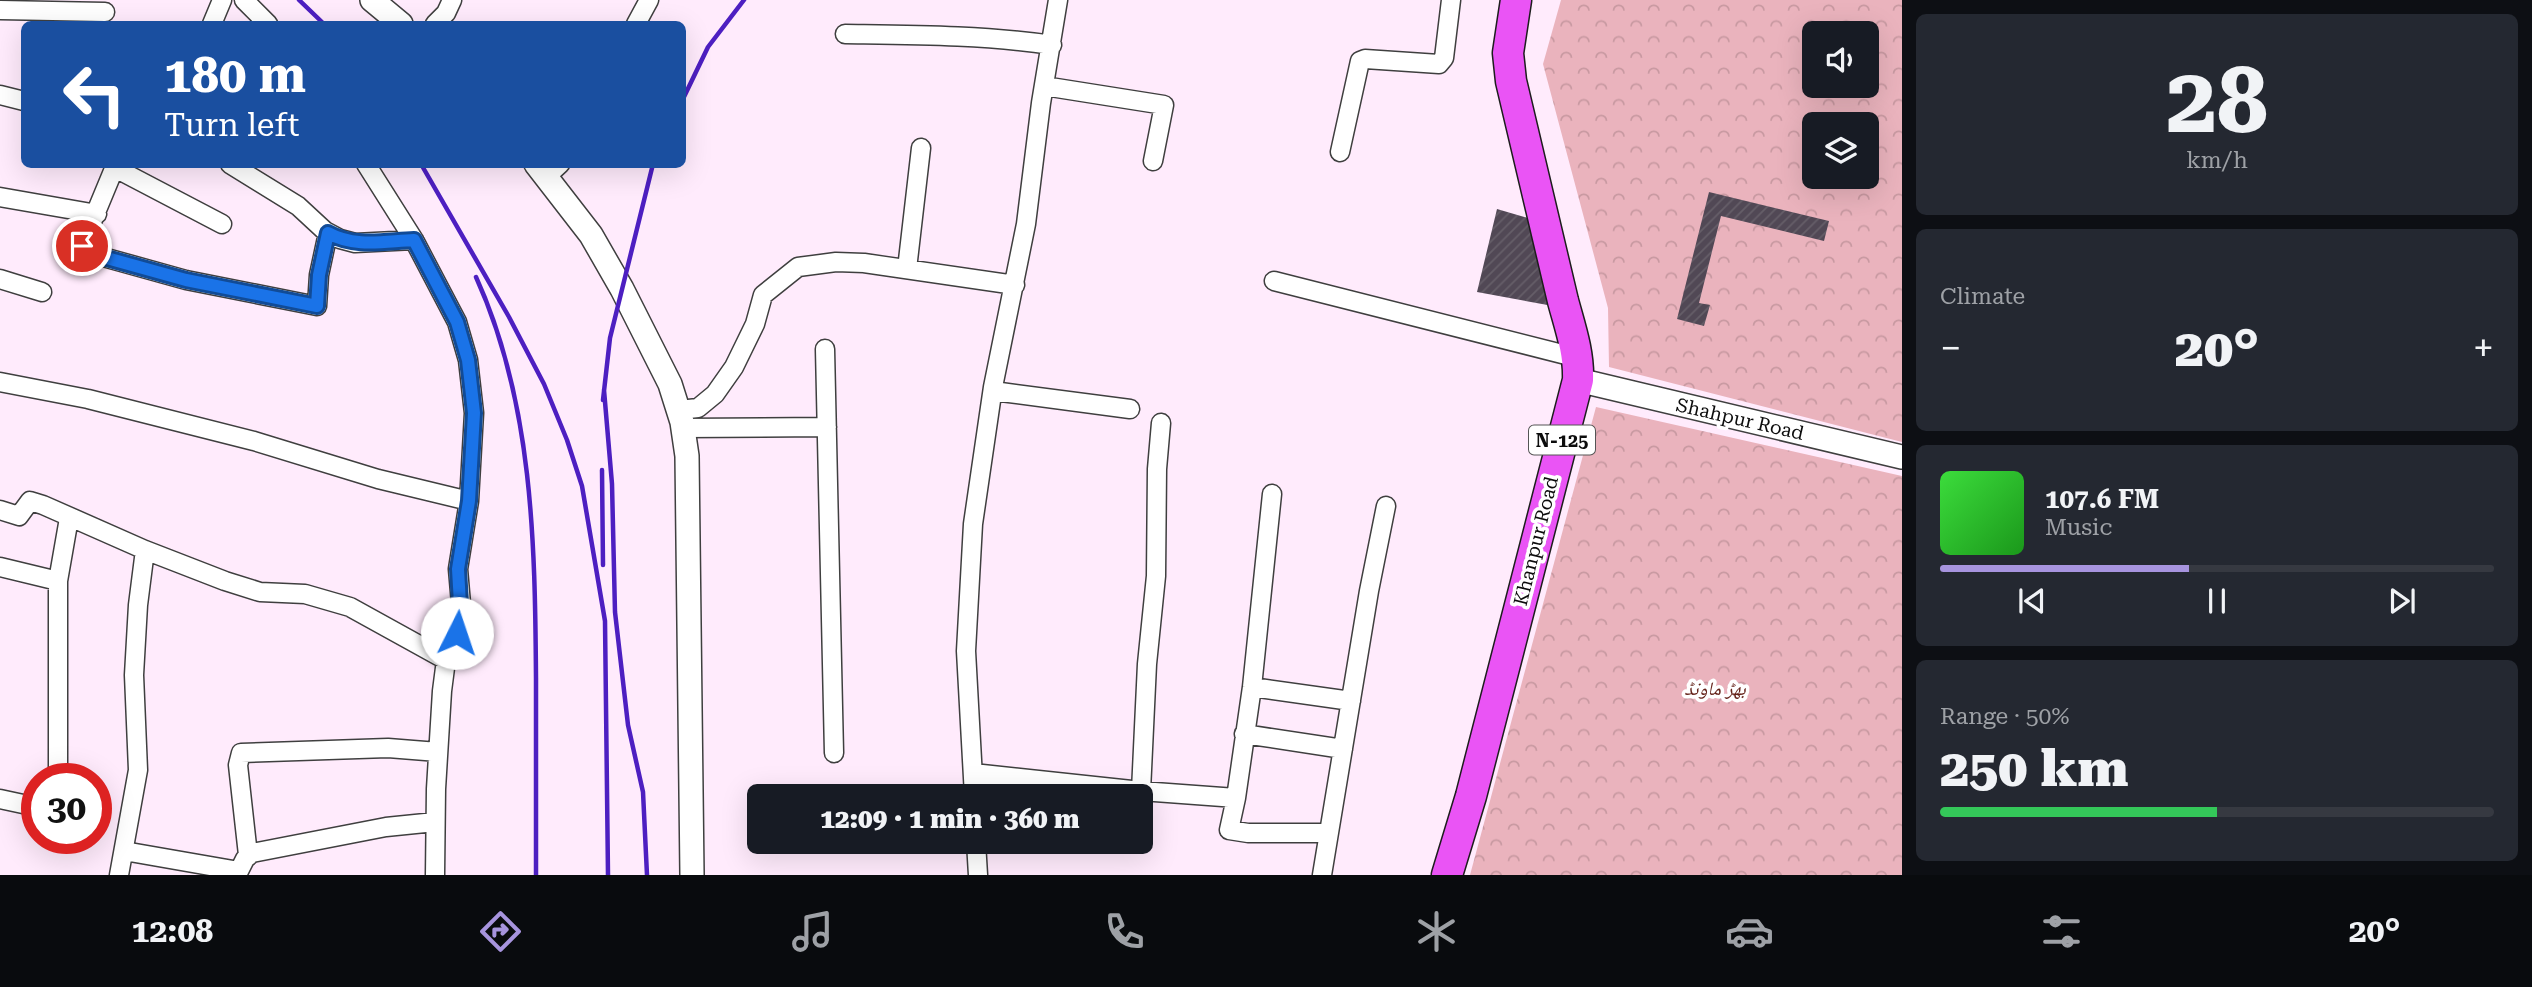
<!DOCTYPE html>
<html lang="en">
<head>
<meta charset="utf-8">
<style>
	body { margin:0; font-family:"Roboto Serif","Noto Naskh Arabic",serif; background:#242831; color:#f1f3f6; height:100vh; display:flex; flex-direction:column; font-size:26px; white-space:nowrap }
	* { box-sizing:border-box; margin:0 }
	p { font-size:23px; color:#9ea1a6 }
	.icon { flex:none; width:38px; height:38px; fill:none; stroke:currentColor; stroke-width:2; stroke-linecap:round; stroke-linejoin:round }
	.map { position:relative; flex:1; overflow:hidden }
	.details { display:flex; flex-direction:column; gap:14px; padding:14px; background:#0d0f14; width:630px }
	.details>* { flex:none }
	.top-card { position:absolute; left:21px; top:21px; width:665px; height:147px; border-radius:10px; box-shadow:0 7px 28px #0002; background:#1a4fa0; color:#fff; overflow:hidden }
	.controls { position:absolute; left:1802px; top:21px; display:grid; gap:14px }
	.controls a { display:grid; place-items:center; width:77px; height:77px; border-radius:10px; background:#171b24; box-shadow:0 7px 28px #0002; font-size:35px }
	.speed { position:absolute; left:21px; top:763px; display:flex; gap:14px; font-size:35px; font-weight:700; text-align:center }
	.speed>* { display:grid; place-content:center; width:91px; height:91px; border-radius:50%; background:#171b24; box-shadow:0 7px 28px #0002; line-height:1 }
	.speed .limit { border:10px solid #d22; background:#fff; color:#111 }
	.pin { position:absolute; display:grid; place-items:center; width:60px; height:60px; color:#fff; margin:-30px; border:4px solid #fff; border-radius:50%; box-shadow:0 2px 7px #0007 }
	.me { position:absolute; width:77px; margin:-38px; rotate:4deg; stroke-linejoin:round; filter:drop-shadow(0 0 5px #0008) }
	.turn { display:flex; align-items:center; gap:24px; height:147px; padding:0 28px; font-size:32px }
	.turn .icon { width:91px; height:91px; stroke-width:2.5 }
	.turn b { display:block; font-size:49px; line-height:60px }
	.big { font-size:52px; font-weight:800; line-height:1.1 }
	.details .tile { flex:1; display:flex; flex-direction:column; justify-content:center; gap:10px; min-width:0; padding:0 24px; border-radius:10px; background:#242831 }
	.details .dial { align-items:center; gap:0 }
	.dial b { font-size:91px; line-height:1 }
	.song { display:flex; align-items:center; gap:21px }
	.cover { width:84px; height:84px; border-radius:10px; background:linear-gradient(135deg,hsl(120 70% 55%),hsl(120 70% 35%)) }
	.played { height:7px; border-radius:4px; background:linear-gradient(90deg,#a794de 45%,#363941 45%) }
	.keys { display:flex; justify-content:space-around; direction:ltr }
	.heat { display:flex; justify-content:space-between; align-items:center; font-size:38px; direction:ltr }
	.charge { height:10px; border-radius:5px; background:linear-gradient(90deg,#34c759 50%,#363941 0) }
	.trip { position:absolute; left:747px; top:784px; width:406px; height:70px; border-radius:10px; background:#171b24; box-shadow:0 7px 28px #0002; font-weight:800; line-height:70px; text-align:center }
	.tabs { display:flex; height:112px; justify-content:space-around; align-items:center; background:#090b0e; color:#9ea1a6 }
	.tabs .icon { width:49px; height:49px }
	.tabs .selected { color:#a794de }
	.tabs b { font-size:32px; color:#f1f3f6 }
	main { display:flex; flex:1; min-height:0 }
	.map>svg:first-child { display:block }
	.park { fill:url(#park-crowns); fill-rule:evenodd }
	.building { fill:url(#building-hatch) }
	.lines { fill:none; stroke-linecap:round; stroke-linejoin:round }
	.minor-casing { stroke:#3f3f3f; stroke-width:21 }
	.tertiary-casing { stroke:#3f3f3f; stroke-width:26 }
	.trunk-casing { stroke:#1d1d1d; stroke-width:33 }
	.minor { stroke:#fff; stroke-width:18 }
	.tertiary { stroke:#fff; stroke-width:23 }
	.trunk { stroke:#ea54f5; stroke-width:30 }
	.rail { stroke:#4d1fc1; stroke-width:4.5 }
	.route-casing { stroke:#114b97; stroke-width:18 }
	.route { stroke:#1a73e8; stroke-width:12 }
	.labels { text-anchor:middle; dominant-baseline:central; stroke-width:7; stroke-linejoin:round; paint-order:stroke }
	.shield { fill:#fff; stroke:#555; stroke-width:2 }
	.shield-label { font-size:18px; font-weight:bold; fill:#0c0c0c }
	.street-label { font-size:19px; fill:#0c0c0c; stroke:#fff }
	.park-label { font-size:19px; font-style:italic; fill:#65231a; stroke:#fff }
</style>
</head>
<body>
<main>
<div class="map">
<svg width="1902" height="875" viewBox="0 0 1902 875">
	<defs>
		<pattern id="park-crowns" width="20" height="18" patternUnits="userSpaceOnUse" patternTransform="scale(1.75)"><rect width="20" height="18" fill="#eab3bd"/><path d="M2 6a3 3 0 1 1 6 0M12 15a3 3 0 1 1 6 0" fill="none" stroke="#c899a1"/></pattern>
		<pattern id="building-hatch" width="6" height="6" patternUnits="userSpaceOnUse" patternTransform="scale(1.75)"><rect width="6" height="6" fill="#514855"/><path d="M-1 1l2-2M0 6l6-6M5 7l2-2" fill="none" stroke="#655e68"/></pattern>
	</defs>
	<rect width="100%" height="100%" fill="#ffebfc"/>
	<!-- park -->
	<path class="park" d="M1561,0H1902V442L1609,367L1608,308L1543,64ZM1815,33H1867V86H1815ZM1815,124H1867V177H1815Z
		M1596,407L1902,476V875H1470Z"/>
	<!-- building -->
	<path class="building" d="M1709,192L1829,221L1824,241L1721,216L1699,303L1710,305L1704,326L1677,319Z
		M1497,209L1528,218L1553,306L1477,292Z"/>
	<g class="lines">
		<defs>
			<path id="minor" d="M244,0L268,24
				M0,10L105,12
				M212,24L222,0
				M435,24L446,13L452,0
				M636,24L649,0
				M845,34C914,35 983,35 1052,45
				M1044,86L1164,105L1153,161
				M0,95L24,101
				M1340,152L1360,61L1365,59L1439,64L1444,58L1451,0
				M116,164L82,246L85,252L186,280L317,306L319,275L328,233
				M230,164L298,206L325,231L340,239L355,243L414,240
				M366,164L414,240L457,322L468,360L474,413L469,501L458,569L461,604L457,633L446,660L442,691L436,789L435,875
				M115,168L222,224
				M546,177L560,164
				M0,197L97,214
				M907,269L921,148
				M0,279L42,292
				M1274,281L1578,358
				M825,349L834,753
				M0,382L88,399L254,441L378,479L469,501
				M993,391L1130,409
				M679,410L698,408L715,394L734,367L755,324L763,295L798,267L836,262L864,263L1015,285
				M683,428L827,427
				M1272,494L1252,687L1236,798L1229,830L1248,833H1329
				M0,510L19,516L30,501L43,505L145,550L225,581L260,592L305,594L350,607L446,660
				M0,567L58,581
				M1252,687L1351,701
				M1244,734L1343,749
				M973,773L1141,791L1236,798
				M58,779V581L69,518
				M1141,791L1147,664L1156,576L1157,469L1161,423
				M974,796L966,651L973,524L993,387L1026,224L1041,103L1058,0
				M0,799L37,807
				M976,842L978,875
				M124,851L239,871L245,859L252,853L386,827L435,822
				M248,855L238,765L241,753L388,748L438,752
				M119,875L138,770L134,675L138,605L145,550
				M1322,875L1369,591L1386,506"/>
			<path id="tertiary" d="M372,0L401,24
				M536,164L591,235L622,289L670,384L682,422L687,456L692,875
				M1578,380L1902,457"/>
			<path id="trunk" d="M1447,875L1471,796L1578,380C1579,352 1570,327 1563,301L1511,81L1508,53L1516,0"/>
		</defs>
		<!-- minor casing -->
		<use href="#minor" class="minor-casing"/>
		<!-- tertiary casing -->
		<use href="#tertiary" class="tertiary-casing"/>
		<!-- trunk casing -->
		<use href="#trunk" class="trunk-casing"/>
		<!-- minor -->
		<use href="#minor" class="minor"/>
		<!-- tertiary -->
		<use href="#tertiary" class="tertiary"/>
		<!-- trunk -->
		<use href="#trunk" class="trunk"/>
		<!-- rail -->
		<path class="rail" d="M299,0L324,24
			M682,101L708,47L744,0
			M421,164L509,317L544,384L567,440L582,486L605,621L608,875
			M476,277C533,402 535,544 536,678C536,744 536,809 536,875
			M604,390L612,484L615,612L628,725L643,792L647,875
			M603,400L610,338L653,164
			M602,470L603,565"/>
	</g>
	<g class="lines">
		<defs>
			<path id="route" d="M82,246L85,252L186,280L317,306L319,275L328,233C355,248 385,241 414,240L457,322L468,360L474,413L469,501L458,569L460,604L457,633"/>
		</defs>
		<!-- route casing -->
		<use href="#route" class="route-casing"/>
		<!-- route -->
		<use href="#route" class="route"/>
	</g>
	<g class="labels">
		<!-- shield labels -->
		<rect class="shield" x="1529" y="425.5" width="66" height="29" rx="5"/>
		<g class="shield-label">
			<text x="1562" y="440">N-125</text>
		</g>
		<!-- street labels -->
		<g class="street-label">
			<text transform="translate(1740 419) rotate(13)">Shahpur Road</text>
			<text transform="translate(1536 541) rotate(-76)">Khanpur Road</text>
		</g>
		<!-- park labels -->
		<g class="park-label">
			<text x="1715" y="688">بھڑ ماونڈ</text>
		</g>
	</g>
</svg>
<div class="controls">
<a><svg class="icon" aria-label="sound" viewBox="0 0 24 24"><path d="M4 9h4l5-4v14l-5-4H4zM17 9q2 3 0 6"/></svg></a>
<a><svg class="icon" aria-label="layers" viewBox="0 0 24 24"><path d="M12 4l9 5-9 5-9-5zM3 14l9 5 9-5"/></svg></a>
</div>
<div class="speed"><div class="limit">30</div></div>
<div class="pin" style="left:82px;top:246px;background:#d93025"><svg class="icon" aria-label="arrive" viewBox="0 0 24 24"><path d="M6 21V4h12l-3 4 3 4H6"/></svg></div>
<svg class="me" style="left:457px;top:633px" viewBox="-20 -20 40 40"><circle r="19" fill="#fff"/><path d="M0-13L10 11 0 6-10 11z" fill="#1a73e8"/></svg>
<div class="trip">12:09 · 1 min · 360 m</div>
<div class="top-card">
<div class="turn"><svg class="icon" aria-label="left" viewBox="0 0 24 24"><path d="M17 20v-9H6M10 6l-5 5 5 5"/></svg><div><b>180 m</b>Turn left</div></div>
</div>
</div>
<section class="details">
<div class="tile dial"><b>28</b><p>km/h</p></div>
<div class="tile"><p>Climate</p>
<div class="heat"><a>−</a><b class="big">20°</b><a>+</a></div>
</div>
<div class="tile">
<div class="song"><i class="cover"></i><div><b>107.6 FM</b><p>Music</p></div></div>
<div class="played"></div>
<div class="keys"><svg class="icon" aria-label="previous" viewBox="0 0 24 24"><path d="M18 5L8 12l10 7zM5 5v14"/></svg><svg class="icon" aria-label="pause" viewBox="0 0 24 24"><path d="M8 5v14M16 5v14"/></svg><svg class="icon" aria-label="next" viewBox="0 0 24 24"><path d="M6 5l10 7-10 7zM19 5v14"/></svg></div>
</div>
<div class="tile"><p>Range · 50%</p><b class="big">250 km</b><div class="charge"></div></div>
</section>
</main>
<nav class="tabs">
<b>12:08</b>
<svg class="icon selected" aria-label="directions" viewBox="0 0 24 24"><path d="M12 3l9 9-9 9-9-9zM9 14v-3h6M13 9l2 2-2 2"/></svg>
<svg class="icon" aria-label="music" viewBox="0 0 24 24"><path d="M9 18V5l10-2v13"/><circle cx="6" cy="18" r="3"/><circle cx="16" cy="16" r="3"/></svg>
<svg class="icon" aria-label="phone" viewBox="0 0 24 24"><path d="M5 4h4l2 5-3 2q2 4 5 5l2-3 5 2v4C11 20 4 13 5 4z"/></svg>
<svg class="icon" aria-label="climate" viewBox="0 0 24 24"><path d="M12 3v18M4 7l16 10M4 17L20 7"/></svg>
<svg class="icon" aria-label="car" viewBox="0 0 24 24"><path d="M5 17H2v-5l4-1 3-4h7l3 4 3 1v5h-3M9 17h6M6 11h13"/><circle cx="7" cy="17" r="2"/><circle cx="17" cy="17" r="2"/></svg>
<svg class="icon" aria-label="filters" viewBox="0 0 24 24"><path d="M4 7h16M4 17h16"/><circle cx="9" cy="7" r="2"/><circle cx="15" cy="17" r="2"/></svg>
<b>20°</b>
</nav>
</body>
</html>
